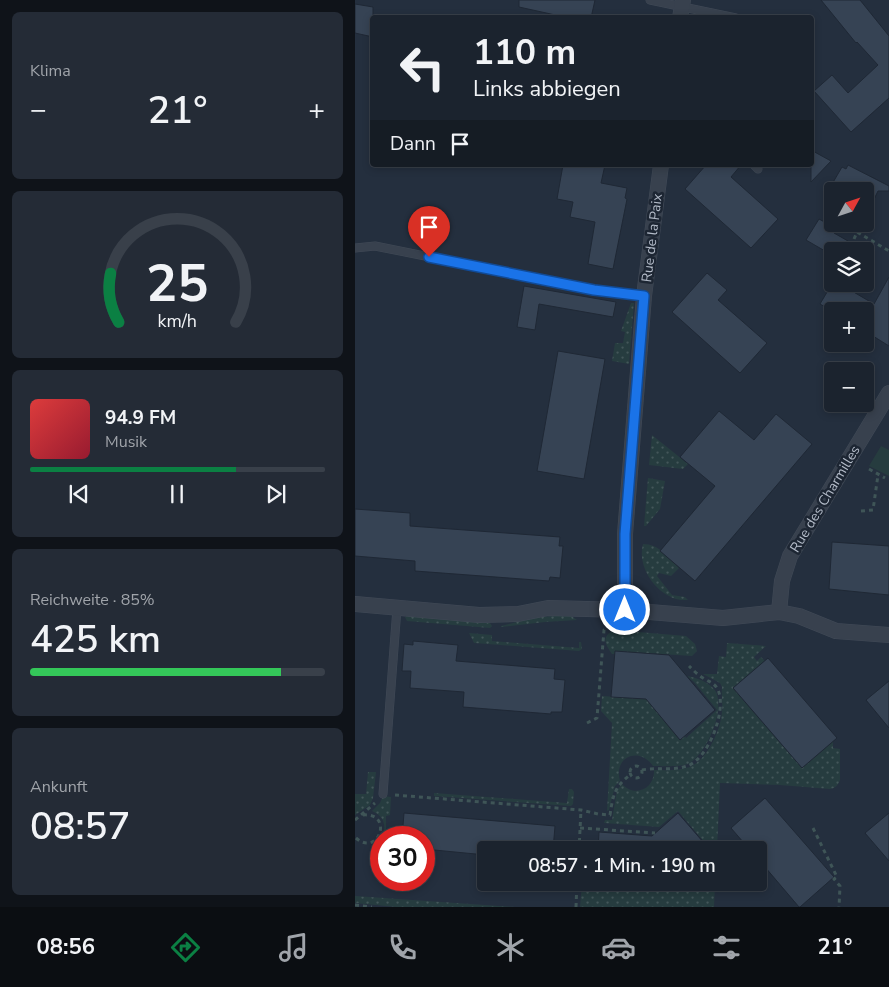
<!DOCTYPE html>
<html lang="de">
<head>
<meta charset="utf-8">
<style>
	body { margin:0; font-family:"Nunito Sans",sans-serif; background:#242b36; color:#f1f3f6; height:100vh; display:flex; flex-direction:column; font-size:19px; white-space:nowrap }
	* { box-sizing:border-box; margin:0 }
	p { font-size:16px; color:#a0a4aa }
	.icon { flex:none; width:28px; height:28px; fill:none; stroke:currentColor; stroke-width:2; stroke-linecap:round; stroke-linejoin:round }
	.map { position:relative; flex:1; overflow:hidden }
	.drawer { display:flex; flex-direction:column; gap:12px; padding:12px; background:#0f1319; width:355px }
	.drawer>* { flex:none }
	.guide { position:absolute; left:15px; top:15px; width:444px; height:152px; border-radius:5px; box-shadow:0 2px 8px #0003,0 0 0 1px #39404a; background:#1b232e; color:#f1f3f6; overflow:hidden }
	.needle { width:32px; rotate:50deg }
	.tools { position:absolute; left:469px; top:182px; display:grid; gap:10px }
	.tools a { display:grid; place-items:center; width:50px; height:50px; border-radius:5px; background:#1b232e; box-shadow:0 2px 8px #0003,0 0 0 1px #39404a; font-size:25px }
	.speed { position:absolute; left:15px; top:826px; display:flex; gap:10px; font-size:25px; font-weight:700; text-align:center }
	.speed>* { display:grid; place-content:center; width:65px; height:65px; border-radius:50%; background:#1b232e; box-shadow:0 2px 8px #0003,0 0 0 1px #39404a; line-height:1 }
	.speed .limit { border:8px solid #d22; background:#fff; color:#111 }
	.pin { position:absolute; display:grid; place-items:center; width:42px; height:42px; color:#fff; margin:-51px -21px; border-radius:50% 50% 50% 0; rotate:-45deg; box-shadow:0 0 5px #0007 }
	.pin .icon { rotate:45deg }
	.me { position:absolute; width:55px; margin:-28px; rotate:0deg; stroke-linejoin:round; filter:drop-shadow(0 0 4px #0008) }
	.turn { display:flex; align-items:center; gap:18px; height:105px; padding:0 20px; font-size:22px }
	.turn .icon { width:65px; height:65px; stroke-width:2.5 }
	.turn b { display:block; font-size:35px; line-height:42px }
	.then { display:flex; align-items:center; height:48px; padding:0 20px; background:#0003; gap:10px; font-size:19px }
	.big { font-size:38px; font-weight:600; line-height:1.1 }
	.drawer .widget { flex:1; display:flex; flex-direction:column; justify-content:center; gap:8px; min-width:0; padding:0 18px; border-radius:8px; background:#242b36 }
	.drawer .dial { align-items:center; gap:0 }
	.dial svg { height:130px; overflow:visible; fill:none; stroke:#39404a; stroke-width:7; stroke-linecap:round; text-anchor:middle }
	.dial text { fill:#f1f3f6; stroke:none }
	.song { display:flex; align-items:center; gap:15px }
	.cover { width:60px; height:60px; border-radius:8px; background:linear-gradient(135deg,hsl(0 70% 55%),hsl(350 70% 35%)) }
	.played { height:5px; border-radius:2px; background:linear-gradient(90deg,#0b8043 70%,#39404a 70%) }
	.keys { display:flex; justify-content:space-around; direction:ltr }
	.heat { display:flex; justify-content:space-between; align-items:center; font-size:28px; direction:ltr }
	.charge { height:8px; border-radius:4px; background:linear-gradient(90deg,#34c759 85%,#39404a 0) }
	.trip { position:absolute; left:122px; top:841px; width:290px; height:50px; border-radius:5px; background:#1b232e; box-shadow:0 2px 8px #0003,0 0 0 1px #39404a; font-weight:600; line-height:50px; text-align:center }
	.menu { display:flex; height:80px; justify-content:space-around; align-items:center; background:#0b0e12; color:#a0a4aa }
	.menu .icon { width:35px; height:35px }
	.menu .current { color:#0b8043 }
	.menu b { font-size:22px; color:#f1f3f6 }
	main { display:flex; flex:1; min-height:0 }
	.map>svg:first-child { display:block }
	.grass { fill:url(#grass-dots) }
	.green { fill:#263c3f }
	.building { fill:#364354; stroke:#1f2835 }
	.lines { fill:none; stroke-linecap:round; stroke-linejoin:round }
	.service-casing { stroke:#414a57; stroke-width:9 }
	.minor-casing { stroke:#414a57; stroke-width:16 }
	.path { stroke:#3f5557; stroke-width:3; stroke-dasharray:4 4; stroke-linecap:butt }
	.service { stroke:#38414e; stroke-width:8 }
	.minor { stroke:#38414e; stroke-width:15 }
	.route-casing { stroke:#114b97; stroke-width:12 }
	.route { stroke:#1a73e8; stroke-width:9 }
	.labels { text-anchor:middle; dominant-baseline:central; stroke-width:5; stroke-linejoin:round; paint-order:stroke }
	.street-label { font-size:14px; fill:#b4bcc9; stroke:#1d2633 }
</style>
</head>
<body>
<main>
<section class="drawer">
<div class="widget"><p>Klima</p>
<div class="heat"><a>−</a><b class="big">21°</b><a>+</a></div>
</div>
<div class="widget dial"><svg viewBox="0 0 100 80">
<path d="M14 69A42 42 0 1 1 86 69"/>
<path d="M14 69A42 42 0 0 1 9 39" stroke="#0b8043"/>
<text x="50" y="56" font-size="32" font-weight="700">25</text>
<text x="50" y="72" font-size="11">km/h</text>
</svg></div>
<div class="widget">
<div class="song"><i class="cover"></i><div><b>94.9 FM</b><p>Musik</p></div></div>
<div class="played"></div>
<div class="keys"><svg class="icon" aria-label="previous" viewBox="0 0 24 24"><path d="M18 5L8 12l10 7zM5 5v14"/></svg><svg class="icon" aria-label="pause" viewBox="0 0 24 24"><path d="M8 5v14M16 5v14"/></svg><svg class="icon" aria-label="next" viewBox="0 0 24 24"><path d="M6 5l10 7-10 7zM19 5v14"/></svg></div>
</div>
<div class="widget"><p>Reichweite · 85%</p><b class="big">425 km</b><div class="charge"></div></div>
<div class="widget"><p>Ankunft</p><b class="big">08:57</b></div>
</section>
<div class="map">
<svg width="534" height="907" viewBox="0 0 534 907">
	<defs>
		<pattern id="grass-dots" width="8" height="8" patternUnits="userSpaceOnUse" patternTransform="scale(1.25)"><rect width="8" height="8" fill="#263c3f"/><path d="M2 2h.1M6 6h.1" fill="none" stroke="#435659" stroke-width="1.8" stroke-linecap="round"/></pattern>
	</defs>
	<rect width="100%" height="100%" fill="#242f3e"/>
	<!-- grass -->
	<path class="grass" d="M276,303H279L274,364L257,361L260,343H268L270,332L266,331Z
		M297,435L333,464L328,469L294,465Z
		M293,478L310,481L305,509L291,526H289Z
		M288,544C304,544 313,557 324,568L316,576L304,573L302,576L317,595L330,597L333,600C329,600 324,600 321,599C299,592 282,566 288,544Z
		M209,615L216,616L222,620L190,622L146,627V626L178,618Z
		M53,616L135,623L137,626L135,628L52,621L50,617Z
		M259,630L331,636L340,644L342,651L337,656L260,651V654H257C250,644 246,637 259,630Z
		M114,633L137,635V641L224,648V642H226L227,649L224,651L119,643Z
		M372,643L411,646L399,657L402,661L406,657L410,661L378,688L447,768L478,741V748L485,749V780C483,785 481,788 475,789L425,785L365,783L362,850H356L323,811L304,827L249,823L250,820H257L262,790L267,784C280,798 300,789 299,770C309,770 321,771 331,768C351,764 366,730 367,711C368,703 366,695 367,687L365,683L348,674H362L364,656L371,657Z
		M332,676C342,678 352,681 359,689C373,706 351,756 333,764C325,767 307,766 298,766C284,746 258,757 265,781L260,786L254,810L252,811L257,723L246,711L247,696L291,699L325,740L330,736L331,738L362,710L339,682Z
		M13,772H21L18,798L15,805L0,815V794H11Z
		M214,789H217L219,792L218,804L216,806L79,796V793L212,803Z
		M28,796L36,797L35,815L31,816V835L30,837H27C32,826 29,816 17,811L25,803Z
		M227,883H266L314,887L320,883H360L359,907H225Z
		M0,896L160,907H41L0,903Z"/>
	<!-- green -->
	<path class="green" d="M526,446L534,450V476L514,466Z"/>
	<!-- building -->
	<path class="building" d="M164,0H240L236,18H214L164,7Z
		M466,0H505L534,36V98L496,132L459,91L477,75L493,93L523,65L502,42L501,43Z
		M0,4L18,7V37L0,33Z
		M456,150L476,161L456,182Z
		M208,165H250L246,183L272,188L270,198L272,199L258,269L233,264L240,222L215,217L218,202L202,199Z
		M351,165H386L376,177L423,219L396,248L330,189Z
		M493,165L534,186V191H523L510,218V191H473L487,167L491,169Z
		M464,219L482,229L479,233L493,241L487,251H470L451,240Z
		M352,273L372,290L363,300L412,343L385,373L317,312Z
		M534,277V346L510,331V311H477L465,304L478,282V284H485L519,304Z
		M169,286L261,302L258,317L184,304L180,330L162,327Z
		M203,351L250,359L229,479L182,471Z
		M364,411L399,440L421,414L457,444L340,581L305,551L360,486L325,457Z
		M0,509L55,513V526L205,537L204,546H208L205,578L195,577L194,581L60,571V561L0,556Z
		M477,542L534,546V595L474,589Z
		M58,641L103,645L101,661L200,669L199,679L210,680L207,712H196V714L108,707L109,692L55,688L56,671H47L49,644L58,645Z
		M260,651L314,655L360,710L325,740L291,699L256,697Z
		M413,658L482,738L447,768L378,688Z
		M534,681V728L511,700Z
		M410,798L479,877L445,907H444L404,860V850H395L376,828Z
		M49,813L200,826L198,850H131V855L69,849V838H47Z
		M323,813L355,850H243L244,832L297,836Z
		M534,813V861L510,833Z"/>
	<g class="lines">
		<defs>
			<path id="service" d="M295,0L381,18
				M399,165L403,169
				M0,248L20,246L239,290L289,296
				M28,794L42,608"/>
			<path id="minor" d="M325,18L328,0
				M0,604L124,615L163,614L193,608L270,610L368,618L424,612L444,616L481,631L534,635
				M270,610V534L289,296L306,165
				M424,612L427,581L435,556L534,393"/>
		</defs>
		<!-- service casing -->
		<use href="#service" class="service-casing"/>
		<!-- minor casing -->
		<use href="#minor" class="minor-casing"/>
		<!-- path -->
		<path class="path" d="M499,239L502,232L534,251
			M514,469L530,478
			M506,511L518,510L523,475
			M232,723L242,718L249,630L253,627
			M275 772a6 6 0 1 1 12 0a6 6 0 1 1-12 0Z
			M287,770C302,767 318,771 332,766C354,759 372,709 363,690C360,683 354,682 348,678C343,675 338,670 334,666
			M40,795L226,810L243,814L255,815C258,796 259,787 275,775
			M0,820L20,803
			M225,828L300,833
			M458,828L482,877L479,879L485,886L484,907
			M1,838C24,858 39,812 8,815
			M224,850L226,810
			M0,905L17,907
			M221,907L222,882"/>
		<!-- service -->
		<use href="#service" class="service"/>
		<!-- minor -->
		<use href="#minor" class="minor"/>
	</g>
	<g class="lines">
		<defs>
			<path id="route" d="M74,257L239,290L289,296L270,534V610"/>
		</defs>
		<!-- route casing -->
		<use href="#route" class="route-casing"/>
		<!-- route -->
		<use href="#route" class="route"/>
	</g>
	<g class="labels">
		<!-- street labels -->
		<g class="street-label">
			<text transform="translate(297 238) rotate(-83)">Rue de la Paix</text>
			<text transform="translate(470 499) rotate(-59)">Rue des Charmilles</text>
		</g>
	</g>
</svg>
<div class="tools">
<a><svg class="needle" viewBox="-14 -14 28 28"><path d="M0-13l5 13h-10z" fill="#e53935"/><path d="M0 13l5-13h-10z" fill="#a0a4aa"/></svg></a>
<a><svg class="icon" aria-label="layers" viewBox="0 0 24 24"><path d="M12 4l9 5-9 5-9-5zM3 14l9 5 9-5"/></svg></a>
<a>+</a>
<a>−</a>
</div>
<div class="speed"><div class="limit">30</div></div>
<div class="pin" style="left:74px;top:257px;background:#d93025"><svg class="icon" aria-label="arrive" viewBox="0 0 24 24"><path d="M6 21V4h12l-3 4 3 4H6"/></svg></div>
<svg class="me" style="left:270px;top:610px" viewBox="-20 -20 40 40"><circle r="17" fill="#1a73e8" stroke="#fff" stroke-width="3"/><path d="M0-11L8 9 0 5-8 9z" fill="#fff"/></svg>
<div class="trip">08:57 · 1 Min. · 190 m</div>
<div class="guide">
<div class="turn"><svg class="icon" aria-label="left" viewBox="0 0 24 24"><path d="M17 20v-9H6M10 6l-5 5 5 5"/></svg><div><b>110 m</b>Links abbiegen</div></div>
<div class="then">Dann<svg class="icon" aria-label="arrive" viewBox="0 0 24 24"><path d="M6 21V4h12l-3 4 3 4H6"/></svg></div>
</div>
</div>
</main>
<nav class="menu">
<b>08:56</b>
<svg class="icon current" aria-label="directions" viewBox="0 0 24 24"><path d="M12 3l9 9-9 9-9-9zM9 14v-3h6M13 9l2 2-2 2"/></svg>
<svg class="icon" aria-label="music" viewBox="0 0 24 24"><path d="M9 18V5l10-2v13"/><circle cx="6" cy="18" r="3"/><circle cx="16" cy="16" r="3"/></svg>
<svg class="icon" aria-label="phone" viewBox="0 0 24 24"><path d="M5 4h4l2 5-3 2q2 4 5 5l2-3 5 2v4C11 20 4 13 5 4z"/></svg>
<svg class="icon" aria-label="climate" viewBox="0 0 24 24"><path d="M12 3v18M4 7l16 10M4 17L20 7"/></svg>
<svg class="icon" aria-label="car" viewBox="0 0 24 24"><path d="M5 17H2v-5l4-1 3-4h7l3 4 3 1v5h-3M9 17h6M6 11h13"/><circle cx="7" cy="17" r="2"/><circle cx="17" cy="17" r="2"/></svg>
<svg class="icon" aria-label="filters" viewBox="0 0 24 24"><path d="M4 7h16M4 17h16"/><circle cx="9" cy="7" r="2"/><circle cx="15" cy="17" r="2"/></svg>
<b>21°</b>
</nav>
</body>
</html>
